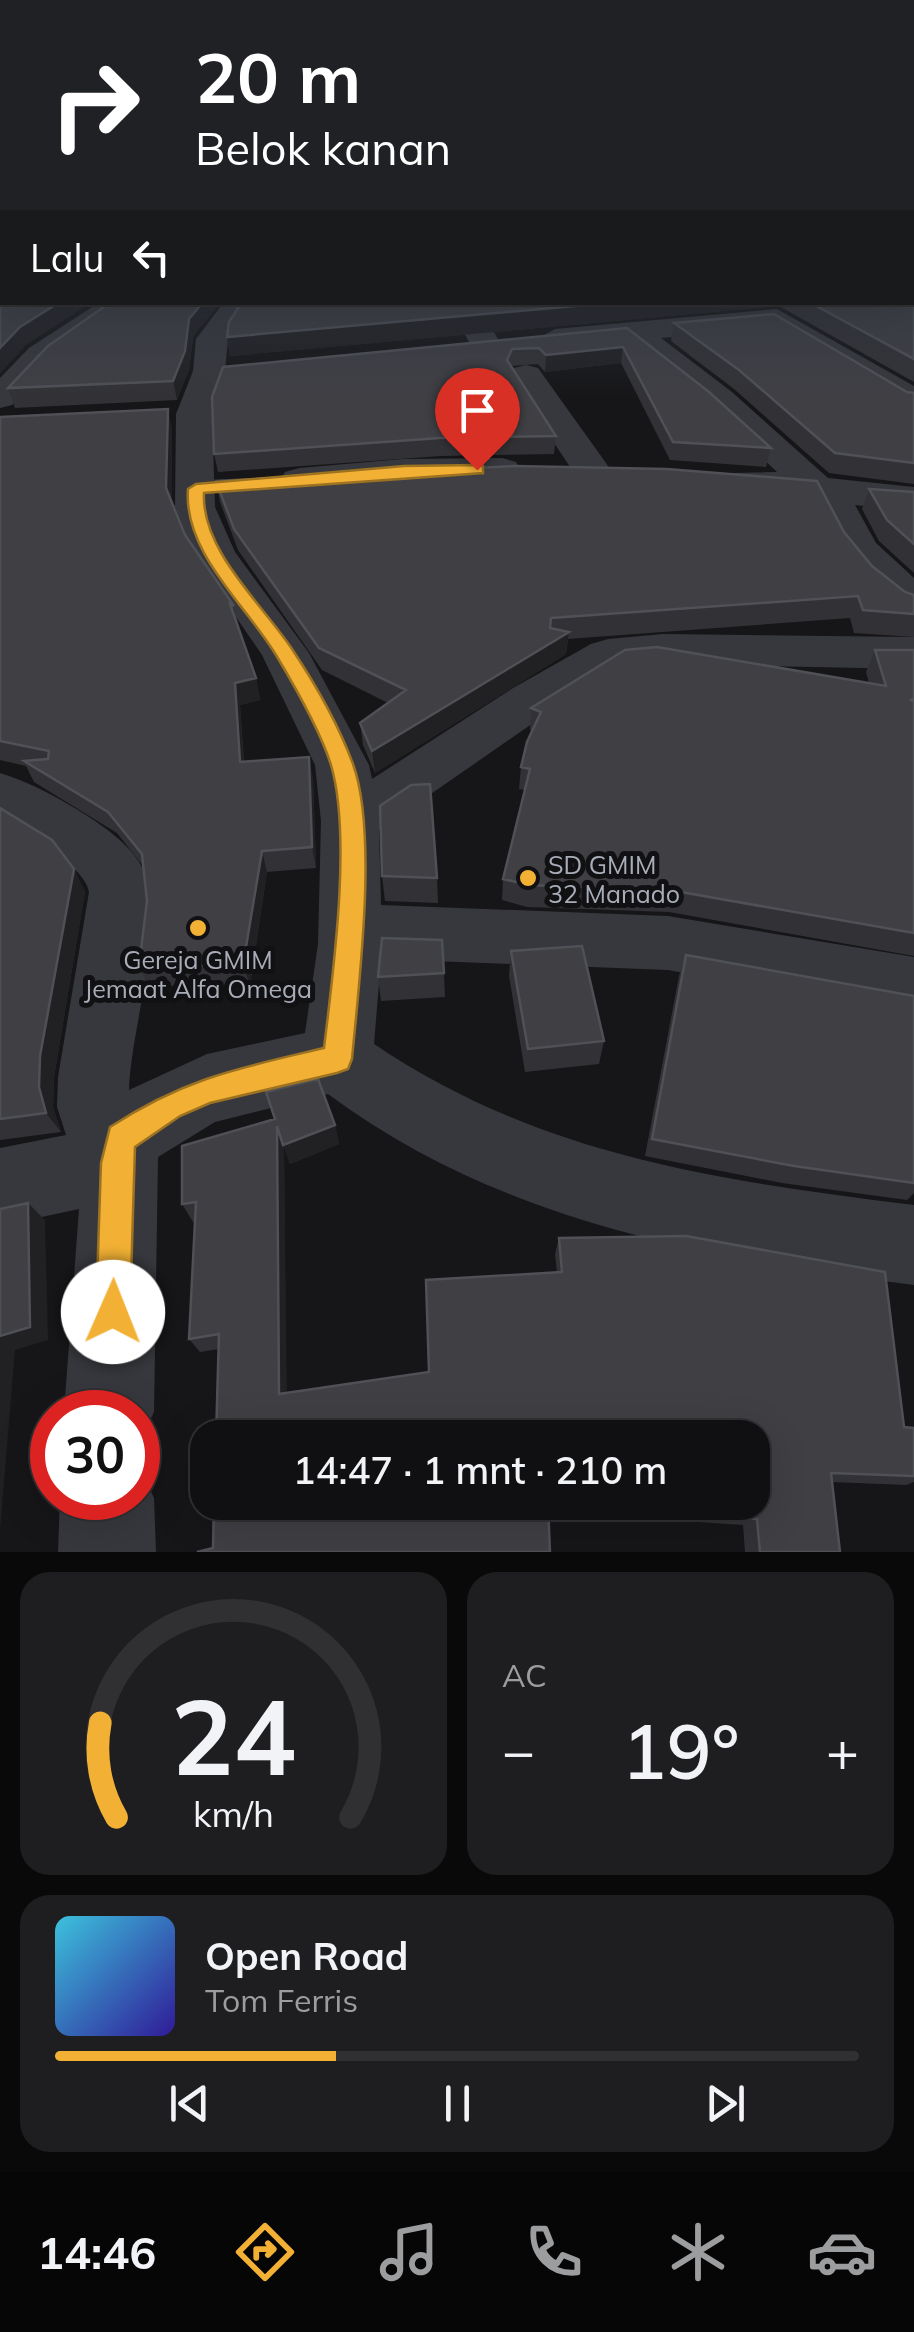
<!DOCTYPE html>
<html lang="id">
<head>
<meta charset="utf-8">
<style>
	body { margin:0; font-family:Mulish,sans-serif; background:#1e1e20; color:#f1f3f6; height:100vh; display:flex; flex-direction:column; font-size:38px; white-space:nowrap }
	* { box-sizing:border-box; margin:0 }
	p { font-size:32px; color:#9c9d9f }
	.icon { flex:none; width:55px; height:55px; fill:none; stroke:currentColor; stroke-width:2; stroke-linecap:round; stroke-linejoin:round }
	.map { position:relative; height:1552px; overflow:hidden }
	.details { display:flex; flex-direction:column; gap:20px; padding:20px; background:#09090a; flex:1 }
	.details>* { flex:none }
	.banner { position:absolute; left:0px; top:0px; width:915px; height:305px; box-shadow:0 10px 40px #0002,0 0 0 2px #303032; background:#202124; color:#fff; overflow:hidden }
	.speed { position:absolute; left:30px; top:1390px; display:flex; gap:20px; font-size:50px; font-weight:700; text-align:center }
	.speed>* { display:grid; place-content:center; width:130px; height:130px; border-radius:50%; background:#101012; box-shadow:0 10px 40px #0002,0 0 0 2px #303032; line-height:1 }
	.speed .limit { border:15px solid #d22; background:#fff; color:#111 }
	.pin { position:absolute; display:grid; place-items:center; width:85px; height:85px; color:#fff; margin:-102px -42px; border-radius:50% 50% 50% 0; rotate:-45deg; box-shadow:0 0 10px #0007 }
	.pin .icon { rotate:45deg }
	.me { position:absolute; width:110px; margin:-55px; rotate:1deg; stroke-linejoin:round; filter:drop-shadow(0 0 8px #0008) }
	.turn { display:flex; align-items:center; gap:35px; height:210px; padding:0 30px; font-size:45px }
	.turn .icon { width:130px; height:130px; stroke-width:2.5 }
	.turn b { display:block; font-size:70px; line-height:85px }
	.then { display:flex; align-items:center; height:95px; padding:0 30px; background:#0003; gap:20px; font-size:38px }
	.big { font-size:75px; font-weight:600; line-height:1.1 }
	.details .tile { flex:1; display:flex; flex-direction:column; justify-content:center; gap:15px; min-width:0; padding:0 35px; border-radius:30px; background:#1e1e20 }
	.details .dial { align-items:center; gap:0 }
	.dial svg { height:260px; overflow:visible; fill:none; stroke:#303032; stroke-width:7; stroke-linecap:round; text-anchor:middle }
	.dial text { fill:#f1f3f6; stroke:none }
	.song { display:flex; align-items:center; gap:30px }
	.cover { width:120px; height:120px; border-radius:15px; background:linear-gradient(135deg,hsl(190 70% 55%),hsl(250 70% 35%)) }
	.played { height:10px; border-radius:5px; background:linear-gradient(90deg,#f2b134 35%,#303032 35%) }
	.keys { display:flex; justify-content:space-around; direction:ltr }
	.heat { display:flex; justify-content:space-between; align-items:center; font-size:55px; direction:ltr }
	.details .tiles { flex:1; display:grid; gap:20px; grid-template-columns:1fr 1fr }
	.tile:last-child { grid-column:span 2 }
	.trip { position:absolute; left:190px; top:1420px; width:580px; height:100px; border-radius:30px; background:#101012; box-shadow:0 10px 40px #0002,0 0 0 2px #303032; font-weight:600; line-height:100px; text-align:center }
	.dock { display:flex; height:160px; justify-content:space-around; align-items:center; background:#060607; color:#9c9d9f }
	.dock .icon { width:70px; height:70px }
	.dock .selected { color:#f2b134 }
	.dock b { font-size:45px; color:#f1f3f6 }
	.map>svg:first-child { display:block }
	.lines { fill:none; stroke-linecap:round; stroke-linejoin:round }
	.street { fill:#37383d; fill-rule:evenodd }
	.wall { fill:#323236 }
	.shaded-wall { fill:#212124 }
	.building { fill:#3f3f44; stroke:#4f5156; stroke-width:2.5 }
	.route { fill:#f2b134; stroke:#9d7322; stroke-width:2.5 }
	.poi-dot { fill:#f2b134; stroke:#111113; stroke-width:4 }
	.labels { text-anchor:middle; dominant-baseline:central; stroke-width:10; stroke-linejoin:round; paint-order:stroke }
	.poi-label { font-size:25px; fill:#a8adb8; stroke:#111113; text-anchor:start }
</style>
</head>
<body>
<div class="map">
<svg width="914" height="1552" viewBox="0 0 914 1552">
	<rect width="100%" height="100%" fill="#161618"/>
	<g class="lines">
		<!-- street -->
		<path class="street" d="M100,302H135L51,362L12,405L0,408V378L29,348Z
			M224,302H253L228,339L225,371L212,414L215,507L235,552L309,653L369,765L372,779L513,688L591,644L608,639L663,634L914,637V669L663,664L620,669L549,712L379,830L381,905L668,916L914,957V1015L668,970L381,959L374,1044C542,1157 717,1180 914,1205V1285C706,1258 500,1222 328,1094L215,1122L158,1157L154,1412L138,1445V1412H64L79,1209L0,1226V1148L66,1135L57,1107L58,1077L89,892C86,866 23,832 0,819V773C32,783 61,799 89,817C113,833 136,850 147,877C165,923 130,1035 129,1090L207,1054L305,1033L318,944L321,821L315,765L262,655L193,554L175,507L176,414L193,371L196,339Z
			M447,302H476L501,344L496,351H474Z
			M777,309L914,386V411L902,408L771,328L661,338L732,392L828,478L914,487V511L855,505L876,543L914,578V617C870,606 828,540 813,500L734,489L729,481L734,473L777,472L708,406L626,341L555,347L539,338L555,329Z
			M526,365L538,368L606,463L611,471L606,479H578L509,375L514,368Z
			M502,458L516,462L521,470L516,478L299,492L285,488L280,480L285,472L299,468L403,459Z
			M138,1463L154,1498L156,1552H58L60,1498H138Z"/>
	</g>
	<!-- wall -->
	<path class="wall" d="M914,291V382L779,306L230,356L227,337L242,302H912Z
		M674,323L914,393V484L829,473L734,389L671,341Z
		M627,328L771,448L766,467L670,460L621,363L545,372L538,364L511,366L556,436L554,454L441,456L218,472L214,454L212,397Z
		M193,337L189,370L177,400L15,408L8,388Z
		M0,417L172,429V501L185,535L234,606L239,628L256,678L260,700L240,705L244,762L313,778L316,868L267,872L250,985L148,986L139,966L147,901L143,866L117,833L34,782L26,766L0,760Z
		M216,481L844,532L872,566L905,592L914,595V637L854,633L850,618L568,639L566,654L375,773L363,745L360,723L388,703L322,670L238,550L220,502Z
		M869,489L914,492V573L879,541L862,509Z
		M914,649V956L669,912L527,907L502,900L503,879L525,790L519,789L521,767L532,731L530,730L531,708L869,683L866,672L875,650Z
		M0,808L74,869L85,892L54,1077L53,1107L61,1132L0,1140Z
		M382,876L437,878L438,903L385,901Z
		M511,951L604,1041L599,1064L525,1072L509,976Z
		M686,955L914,996V1193L907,1200L782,1183L645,1156L679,976Z
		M444,973L445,997L381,1001L378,977Z
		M335,1125L339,1144L290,1164L284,1147L286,1393L429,1372L557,1273L555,1254L559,1238L904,1427L914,1428V1482L906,1485L832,1482L840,1552H745L743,1525L548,1512L213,1548L219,1349L200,1352L189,1339L195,1221L193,1222L182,1204V1146Z"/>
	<!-- shaded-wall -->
	<path class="shaded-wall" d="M2,186V204L0,205V187Z
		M60,302H92L26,345L0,374V348L20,327Z
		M203,302H221L193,337L189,370L177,400L173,381L189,319Z
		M621,302H780L779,306L230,356L227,337Z
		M623,347L621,363L545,372L546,355Z
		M168,409L172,429V508L166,488Z
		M569,632L566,654L375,773L372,751Z
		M256,678L260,700L240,705L245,783L240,762L235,683Z
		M309,757L313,778L316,868L312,847Z
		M262,851L267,872L250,985L243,965Z
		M74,869L85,892L54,1077L53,1107L61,1132L46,1113L39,1087L40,1056Z
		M335,1125L339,1144L290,1164L284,1147L287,1406L279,1394L277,1126Z
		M28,1203L45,1220L48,1340L15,1350L0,1530V1336Z"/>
	<!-- building -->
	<path class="building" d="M912,182H914V281H912Z
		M0,239H2V302H60L20,327L0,348Z
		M912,291H914V359L809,302H912Z
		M111,302H203L189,319L185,351L173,381L8,388L48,346Z
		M242,302H621L227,337L229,322Z
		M774,314L907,392L914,393V463L835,453L739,370L674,323Z
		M627,328L709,392L771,448L673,442L623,347L546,355L539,348L512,349L507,360L556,436L440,438L214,454L212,397L223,367Z
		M168,409L166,488L185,535L234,606L230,604L256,678L235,683L240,762L309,757L312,847L262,851L243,965L139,966L147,901L142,854L108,812L24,761L48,759L49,751L0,741V417Z
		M515,466L667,469L817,481L844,532L872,566L905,592L914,595V614L863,610L858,596L551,618L550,628L569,632L372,751L360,723L406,690L319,648L234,529L216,481Z
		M869,489L914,492V544L887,520Z
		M657,647L886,686L875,650H914V699L910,700L914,701V933L675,891L529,885L503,879L530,769L521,767L527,742L541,712L531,708L625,650Z
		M430,784L437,878L382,876L380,806L411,785Z
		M0,808L52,840L74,869L40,1056L39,1087L46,1113L0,1119Z
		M382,938L442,940L444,973L378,977Z
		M582,946L604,1041L528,1049L511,951Z
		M686,955L914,996V1183L794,1166L652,1139Z
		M318,1079L335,1125L283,1145L277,1126L279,1394L429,1372L426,1280L562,1272L559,1238L686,1236L885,1272L904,1427L914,1428V1476L831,1473L840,1552H760L757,1519L548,1505L550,1552H197L213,1548L214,1502H752V1438H216L219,1334L189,1339L196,1202L182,1204V1146L275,1119L266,1092Z
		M28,1203L30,1327L0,1336V1209Z"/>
	<!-- sky -->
	<linearGradient id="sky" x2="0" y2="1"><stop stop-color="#0c0c0d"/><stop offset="0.46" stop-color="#363c48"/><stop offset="1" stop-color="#363c48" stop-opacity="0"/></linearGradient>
	<rect width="914" height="399" fill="url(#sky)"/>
	<!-- route -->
	<path class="route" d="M477,465L483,466V473L204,493C201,550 263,605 292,649C314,682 339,726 353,764C378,833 359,983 352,1059L348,1069L337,1073L210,1103L180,1116L135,1147L130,1312L125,1324L113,1329L101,1324L96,1312L101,1163L110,1127C185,1078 239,1068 324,1048C333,973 352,837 331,765C321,733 294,685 276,655C246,605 183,552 188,489L196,484L404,466Z"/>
	<!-- markers -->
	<g class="poi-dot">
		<circle cx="528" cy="878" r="10"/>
		<circle cx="198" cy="928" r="10"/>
	</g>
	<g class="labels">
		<!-- poi labels -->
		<g class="poi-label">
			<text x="548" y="864">SD GMIM<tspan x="548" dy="29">32 Manado</tspan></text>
			<text x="198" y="959" text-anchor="middle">Gereja GMIM<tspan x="198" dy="29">Jemaat Alfa Omega</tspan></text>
		</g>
	</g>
</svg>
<div class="speed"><div class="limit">30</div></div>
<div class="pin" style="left:477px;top:470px;background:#d93025"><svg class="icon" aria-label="arrive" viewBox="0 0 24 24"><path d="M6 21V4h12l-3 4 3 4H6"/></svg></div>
<svg class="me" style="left:113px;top:1312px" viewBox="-20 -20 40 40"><circle r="19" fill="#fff"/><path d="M0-13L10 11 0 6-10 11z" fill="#f2b134"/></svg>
<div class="trip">14:47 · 1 mnt · 210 m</div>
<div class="banner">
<div class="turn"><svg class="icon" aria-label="right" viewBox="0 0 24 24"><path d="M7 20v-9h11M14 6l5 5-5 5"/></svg><div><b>20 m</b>Belok kanan</div></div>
<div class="then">Lalu<svg class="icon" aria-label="left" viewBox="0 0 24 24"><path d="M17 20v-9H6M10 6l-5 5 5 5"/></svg></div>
</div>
</div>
<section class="details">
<div class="tiles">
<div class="tile dial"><svg viewBox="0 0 100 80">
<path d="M14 69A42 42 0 1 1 86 69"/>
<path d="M14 69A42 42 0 0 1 9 40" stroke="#f2b134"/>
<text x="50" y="56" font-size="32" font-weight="700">24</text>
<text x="50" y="72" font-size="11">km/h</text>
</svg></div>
<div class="tile"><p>AC</p>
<div class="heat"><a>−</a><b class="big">19°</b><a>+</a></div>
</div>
<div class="tile">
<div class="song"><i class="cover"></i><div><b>Open Road</b><p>Tom Ferris</p></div></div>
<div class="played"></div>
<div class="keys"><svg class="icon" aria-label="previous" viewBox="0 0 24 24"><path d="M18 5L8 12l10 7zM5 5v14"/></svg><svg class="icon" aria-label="pause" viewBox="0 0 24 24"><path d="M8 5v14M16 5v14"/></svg><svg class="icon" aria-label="next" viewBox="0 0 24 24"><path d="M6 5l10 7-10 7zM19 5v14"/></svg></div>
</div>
</div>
</section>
<nav class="dock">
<b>14:46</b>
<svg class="icon selected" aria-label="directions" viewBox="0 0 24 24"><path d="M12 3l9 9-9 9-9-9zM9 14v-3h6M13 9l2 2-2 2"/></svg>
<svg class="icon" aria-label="music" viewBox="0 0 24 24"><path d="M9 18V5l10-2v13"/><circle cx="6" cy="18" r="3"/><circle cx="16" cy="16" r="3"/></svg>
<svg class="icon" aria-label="phone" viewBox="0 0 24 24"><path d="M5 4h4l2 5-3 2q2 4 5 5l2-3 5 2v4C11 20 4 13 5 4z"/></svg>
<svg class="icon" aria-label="climate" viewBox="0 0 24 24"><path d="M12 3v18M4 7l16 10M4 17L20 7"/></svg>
<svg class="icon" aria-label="car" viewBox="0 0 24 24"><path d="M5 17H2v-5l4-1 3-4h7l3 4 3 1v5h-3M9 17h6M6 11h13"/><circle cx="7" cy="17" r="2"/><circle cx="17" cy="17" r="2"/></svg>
</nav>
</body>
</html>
